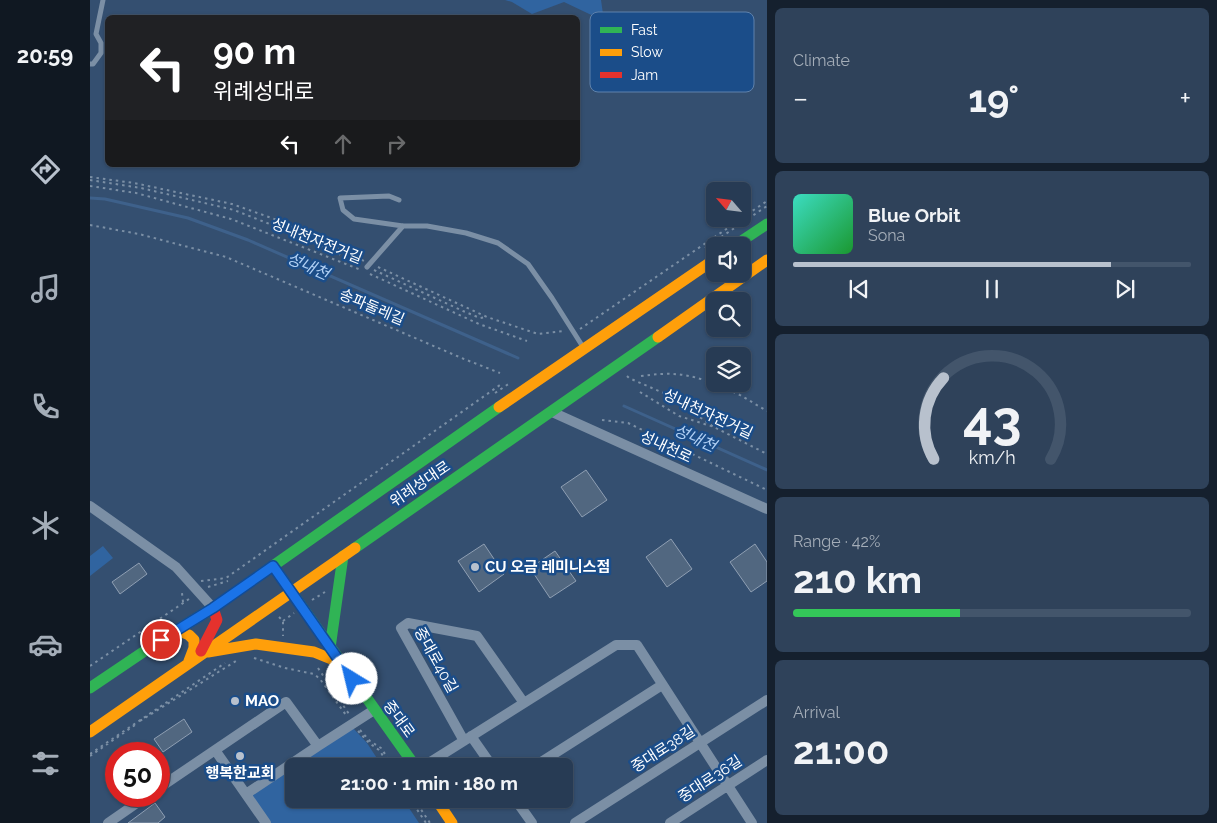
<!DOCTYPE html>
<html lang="en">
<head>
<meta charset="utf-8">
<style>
	body { margin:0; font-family:Raleway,"Noto Sans KR",sans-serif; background:#2f425a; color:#f1f3f6; height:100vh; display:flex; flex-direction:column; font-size:19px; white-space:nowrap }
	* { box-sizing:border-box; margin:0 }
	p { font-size:16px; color:#a4adb8 }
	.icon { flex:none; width:28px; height:28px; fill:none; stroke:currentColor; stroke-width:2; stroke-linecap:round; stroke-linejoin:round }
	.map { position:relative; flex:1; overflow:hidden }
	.side { display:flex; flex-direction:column; gap:8px; padding:8px; background:#15202e; width:450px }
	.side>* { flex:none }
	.banner { position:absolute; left:15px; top:15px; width:475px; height:152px; border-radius:8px; box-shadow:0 1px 4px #0004,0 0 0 1px #43556b; background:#202124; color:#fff; overflow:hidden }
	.needle { width:32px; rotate:298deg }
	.controls { position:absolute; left:616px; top:182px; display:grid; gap:10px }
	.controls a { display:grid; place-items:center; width:45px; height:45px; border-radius:8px; background:#273b54; box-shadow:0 1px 4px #0004,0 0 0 1px #43556b; font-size:25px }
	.speed { position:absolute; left:15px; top:742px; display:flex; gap:10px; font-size:25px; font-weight:700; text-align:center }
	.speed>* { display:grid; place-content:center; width:65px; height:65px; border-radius:50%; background:#273b54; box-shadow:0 1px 4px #0004,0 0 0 1px #43556b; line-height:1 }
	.speed .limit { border:8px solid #d22; background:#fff; color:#111 }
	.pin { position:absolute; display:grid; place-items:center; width:42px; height:42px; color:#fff; margin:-21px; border:2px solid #fff; border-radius:50%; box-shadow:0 1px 5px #0007 }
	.me { position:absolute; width:55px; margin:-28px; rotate:324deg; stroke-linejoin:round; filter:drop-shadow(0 0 4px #0008) }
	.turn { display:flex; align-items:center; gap:18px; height:105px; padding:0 25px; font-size:22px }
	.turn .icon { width:65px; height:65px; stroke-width:2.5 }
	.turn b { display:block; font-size:35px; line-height:42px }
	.lanes { display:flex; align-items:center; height:48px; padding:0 25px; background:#0003; justify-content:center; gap:25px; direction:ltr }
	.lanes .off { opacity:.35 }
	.big { font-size:38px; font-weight:700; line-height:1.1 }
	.side .widget { flex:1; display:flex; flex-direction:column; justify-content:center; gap:8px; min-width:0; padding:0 18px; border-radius:8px; background:#2f425a }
	.side .dial { align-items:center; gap:0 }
	.dial svg { height:130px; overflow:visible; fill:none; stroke:#43556b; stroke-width:7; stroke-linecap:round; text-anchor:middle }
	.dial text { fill:#f1f3f6; stroke:none }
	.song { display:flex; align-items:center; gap:15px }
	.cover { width:60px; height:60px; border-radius:8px; background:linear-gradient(135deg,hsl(170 70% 55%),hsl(130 70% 35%)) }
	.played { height:5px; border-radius:2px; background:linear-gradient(90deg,#b8c1cd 80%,#43556b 80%) }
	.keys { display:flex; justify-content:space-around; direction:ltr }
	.heat { display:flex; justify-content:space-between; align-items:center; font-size:28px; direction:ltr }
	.charge { height:8px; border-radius:4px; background:linear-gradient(90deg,#34c759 42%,#43556b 0) }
	.trip { position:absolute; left:195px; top:758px; width:288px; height:50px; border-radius:8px; background:#273b54; box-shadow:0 1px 4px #0004,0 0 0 1px #43556b; font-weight:700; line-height:50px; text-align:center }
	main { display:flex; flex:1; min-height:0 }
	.tabs { display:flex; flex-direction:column; width:90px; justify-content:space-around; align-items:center; background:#101822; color:#a4adb8 }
	.tabs .icon { width:35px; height:35px }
	.tabs .active { color:#b8c1cd }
	.tabs b { font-size:22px; color:#f1f3f6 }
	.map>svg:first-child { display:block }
	.green { fill:#3064a0 }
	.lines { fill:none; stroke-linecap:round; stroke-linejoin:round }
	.stream { stroke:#3e618b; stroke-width:3 }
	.building { fill:#516780; stroke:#8f9fb3 }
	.path { stroke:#7b8fa5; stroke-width:2; stroke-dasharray:2.5 4; stroke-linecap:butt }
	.lane { stroke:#7b8fa5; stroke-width:5 }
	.street { stroke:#7b8fa5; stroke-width:10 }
	.fast { stroke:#30b455; stroke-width:11 }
	.slow { stroke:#ff9f0a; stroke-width:11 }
	.jam { stroke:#e5322d; stroke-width:11 }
	.route-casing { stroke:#114b97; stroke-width:12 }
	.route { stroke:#1a73e8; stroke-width:9 }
	.poi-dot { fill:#b8c1cd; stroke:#1b4d89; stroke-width:2 }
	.labels { text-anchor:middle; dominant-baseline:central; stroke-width:5; stroke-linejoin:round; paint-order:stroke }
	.street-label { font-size:15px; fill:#fff; stroke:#1b4d89 }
	.poi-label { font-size:15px; font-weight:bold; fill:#fff; stroke:#1b4d89; text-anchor:start }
	.water-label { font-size:16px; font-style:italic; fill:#b1d0f4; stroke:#1b4d89 }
	.key { fill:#1b4d89; stroke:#5f82ac; stroke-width:1 }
	.key-label { font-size:14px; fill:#fff }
</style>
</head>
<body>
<main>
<nav class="tabs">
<b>20:59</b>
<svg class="icon active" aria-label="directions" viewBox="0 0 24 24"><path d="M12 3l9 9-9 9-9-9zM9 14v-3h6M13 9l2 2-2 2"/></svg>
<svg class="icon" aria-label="music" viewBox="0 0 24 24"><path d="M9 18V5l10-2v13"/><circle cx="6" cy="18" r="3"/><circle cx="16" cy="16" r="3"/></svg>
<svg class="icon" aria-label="phone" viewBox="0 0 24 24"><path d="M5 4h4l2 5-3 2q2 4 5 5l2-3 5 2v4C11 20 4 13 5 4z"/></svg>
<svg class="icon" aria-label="climate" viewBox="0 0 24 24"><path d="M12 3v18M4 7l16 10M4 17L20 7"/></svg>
<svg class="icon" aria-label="car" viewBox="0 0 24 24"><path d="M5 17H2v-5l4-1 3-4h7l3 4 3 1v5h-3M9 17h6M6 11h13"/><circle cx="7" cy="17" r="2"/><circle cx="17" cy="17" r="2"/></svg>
<svg class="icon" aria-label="filters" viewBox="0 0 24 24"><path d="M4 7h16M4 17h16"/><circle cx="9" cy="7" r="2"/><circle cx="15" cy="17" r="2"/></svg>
</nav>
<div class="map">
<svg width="677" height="823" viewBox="0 0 677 823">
	<rect width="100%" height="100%" fill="#344f70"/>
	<!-- green -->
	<path class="green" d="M415,0H511L514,21L474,2L442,14L422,2Z
		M13,546L23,558L0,576V556Z
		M263,728L277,743L292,766H204Z
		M204,766V799H313L329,823H180L160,795Z"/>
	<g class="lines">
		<!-- stream -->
		<path class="stream" d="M0,198L15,199L98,218L158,240L428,358
			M534,406L677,470"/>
	</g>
	<!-- building -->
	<path class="building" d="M496,470L517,500L492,517L471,487Z
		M581,539L602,569L577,587L556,557Z
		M394,544L414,574L389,592L368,561Z
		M665,544L677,562V581L661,592L640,562Z
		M465,551L486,581L460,598L440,568Z
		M49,563L57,574L30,594L22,582Z
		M94,719L102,732L73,752L64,739Z
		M65,803L75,817L68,823H38Z"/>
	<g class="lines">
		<!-- path -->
		<path class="path" d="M0,177L44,183L142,204L190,221L274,261
			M0,180L51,188L144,210L200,232L271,264
			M0,186L46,193L141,219L271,270
			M652,218L677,201
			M0,225L49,234L136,257L374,359L410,373
			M615,248L677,206
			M288,267L397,317L448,334L474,331
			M284,270L373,311L390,318L396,317
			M280,274L389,324L437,341
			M490,329L651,219
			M537,376L539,378L578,395L624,427
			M551,376C580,372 597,373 625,384
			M625,384L650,395L677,411
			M550,392L589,416L624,427L677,454
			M405,393L420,383
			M512,420L538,423L677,490
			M111,581L136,578L410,385
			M118,587L138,581
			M222,600L235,592
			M93,602L92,593L94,591
			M189,617L193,621V636
			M193,621L204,613
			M164,658L195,668L224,674L230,679L256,715
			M0,666L102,597
			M228,668L259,714
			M50,721L146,661
			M270,730L280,741L291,748L303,766
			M268,731L279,743L289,750L300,766
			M0,754L135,663
			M0,756L45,725
			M320,799L336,823
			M324,799L340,823"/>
		<!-- lane -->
		<path class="lane" d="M0,64H3L11,53V43L6,34L13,0
			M309,200L299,196L250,198L253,210L264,219L313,226H337L376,233L408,243L438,264L462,298L493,347
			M277,267L313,226"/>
		<!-- street -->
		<path class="street" d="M462,412L677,509
			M0,506L86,567L123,608
			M381,736L402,766
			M374,741L311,628L318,623L387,636L434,703
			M125,750L176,823
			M334,766L526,645H547L662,823
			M445,766L572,685
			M69,788L196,702L228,746L284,710
			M156,794L228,746
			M425,799L442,823
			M18,823L57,796
			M485,823L677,700
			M580,823L677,760"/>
		<!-- fast -->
		<path class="fast" d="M644,246L677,224
			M265,548L568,337
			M183,566L325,766
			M240,648L253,556
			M0,688L71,640L123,608L409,407"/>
		<!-- slow -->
		<path class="slow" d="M568,337L677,260
			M409,407L625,259
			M87,630L99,635L104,640V648L99,661
			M118,652L166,644L224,652L251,663
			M0,732L265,548
			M346,799L362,823"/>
		<!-- jam -->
		<path class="jam" d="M111,651L127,620L123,608"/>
	</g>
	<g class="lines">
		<defs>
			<path id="route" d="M71,640L123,608L183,566L262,679"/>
		</defs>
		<!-- route casing -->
		<use href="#route" class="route-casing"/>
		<!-- route -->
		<use href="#route" class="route"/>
	</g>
	<!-- markers -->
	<g class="poi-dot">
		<circle cx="385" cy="567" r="5"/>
		<circle cx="145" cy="701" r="5"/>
		<circle cx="150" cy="756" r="5"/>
	</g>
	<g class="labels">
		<!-- street labels -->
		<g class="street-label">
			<text transform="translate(227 241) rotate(22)">성내천자전거길</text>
			<text transform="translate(282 307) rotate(23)">송파둘레길</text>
			<text transform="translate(618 414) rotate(25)">성내천자전거길</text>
			<text transform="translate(576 447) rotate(25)">성내천로</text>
			<text transform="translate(330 484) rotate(-34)">위례성대로</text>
			<text transform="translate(346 660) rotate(61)">중대로40길</text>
			<text transform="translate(309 719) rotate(54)">중대로</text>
			<text transform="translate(573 749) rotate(-33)">중대로38길</text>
			<text transform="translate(620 779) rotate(-33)">중대로36길</text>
		</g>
		<!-- poi labels -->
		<g class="poi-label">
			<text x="395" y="567">CU 오금 레미니스점</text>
			<text x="155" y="701">MAO</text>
			<text x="150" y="773" text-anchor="middle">행복한교회</text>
		</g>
		<!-- water labels -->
		<g class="water-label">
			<text transform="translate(218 266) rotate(24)">성내천</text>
			<text transform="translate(605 438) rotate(24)">성내천</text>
		</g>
	</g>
	<!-- legend -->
	<rect x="500" y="12" width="164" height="80" rx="8" class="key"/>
	<rect x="510" y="27" width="22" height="6" fill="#30b455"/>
	<rect x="510" y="49" width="22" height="7" fill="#ff9f0a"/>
	<rect x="510" y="72" width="22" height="6" fill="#e5322d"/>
	<g class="key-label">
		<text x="541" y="35">Fast</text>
		<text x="541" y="57">Slow</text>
		<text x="541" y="80">Jam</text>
	</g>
</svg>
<div class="controls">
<a><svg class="needle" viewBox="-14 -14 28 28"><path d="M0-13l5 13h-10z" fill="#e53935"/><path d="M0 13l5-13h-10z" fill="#a4adb8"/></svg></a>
<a><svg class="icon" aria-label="sound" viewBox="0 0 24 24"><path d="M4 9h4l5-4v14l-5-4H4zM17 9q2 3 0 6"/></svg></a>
<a><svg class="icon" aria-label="search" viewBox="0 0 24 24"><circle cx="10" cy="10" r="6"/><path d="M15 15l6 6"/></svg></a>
<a><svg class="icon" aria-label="layers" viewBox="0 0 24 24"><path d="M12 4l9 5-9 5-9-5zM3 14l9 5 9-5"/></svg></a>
</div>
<div class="speed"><div class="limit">50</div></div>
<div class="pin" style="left:71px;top:640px;background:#d93025"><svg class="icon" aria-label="arrive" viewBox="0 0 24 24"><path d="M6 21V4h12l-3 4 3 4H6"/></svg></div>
<svg class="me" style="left:262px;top:679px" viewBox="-20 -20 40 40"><circle r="19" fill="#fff"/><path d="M0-13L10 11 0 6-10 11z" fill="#1a73e8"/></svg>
<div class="trip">21:00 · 1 min · 180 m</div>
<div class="banner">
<div class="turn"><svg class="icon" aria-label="left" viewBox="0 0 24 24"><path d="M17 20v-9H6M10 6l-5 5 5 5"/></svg><div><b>90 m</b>위례성대로</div></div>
<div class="lanes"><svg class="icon" aria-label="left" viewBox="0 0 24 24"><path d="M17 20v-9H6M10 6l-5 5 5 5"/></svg><svg class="icon off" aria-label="ahead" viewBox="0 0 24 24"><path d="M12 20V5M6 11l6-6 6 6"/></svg><svg class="icon off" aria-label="right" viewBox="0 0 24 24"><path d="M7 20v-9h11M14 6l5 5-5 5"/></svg></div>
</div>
</div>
<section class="side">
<div class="widget"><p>Climate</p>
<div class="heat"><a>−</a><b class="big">19°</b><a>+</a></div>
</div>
<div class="widget">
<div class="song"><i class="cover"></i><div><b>Blue Orbit</b><p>Sona</p></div></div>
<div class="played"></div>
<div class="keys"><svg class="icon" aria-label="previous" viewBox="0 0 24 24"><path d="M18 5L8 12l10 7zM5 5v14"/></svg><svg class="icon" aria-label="pause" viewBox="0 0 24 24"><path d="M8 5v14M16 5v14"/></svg><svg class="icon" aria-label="next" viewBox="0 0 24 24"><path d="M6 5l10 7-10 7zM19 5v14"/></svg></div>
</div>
<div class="widget dial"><svg viewBox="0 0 100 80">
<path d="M14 69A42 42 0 1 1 86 69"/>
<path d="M14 69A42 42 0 0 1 20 19" stroke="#b8c1cd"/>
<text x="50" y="56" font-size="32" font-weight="700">43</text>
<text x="50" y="72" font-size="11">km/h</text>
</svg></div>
<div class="widget"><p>Range · 42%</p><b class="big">210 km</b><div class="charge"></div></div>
<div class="widget"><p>Arrival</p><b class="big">21:00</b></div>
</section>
</main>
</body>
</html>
